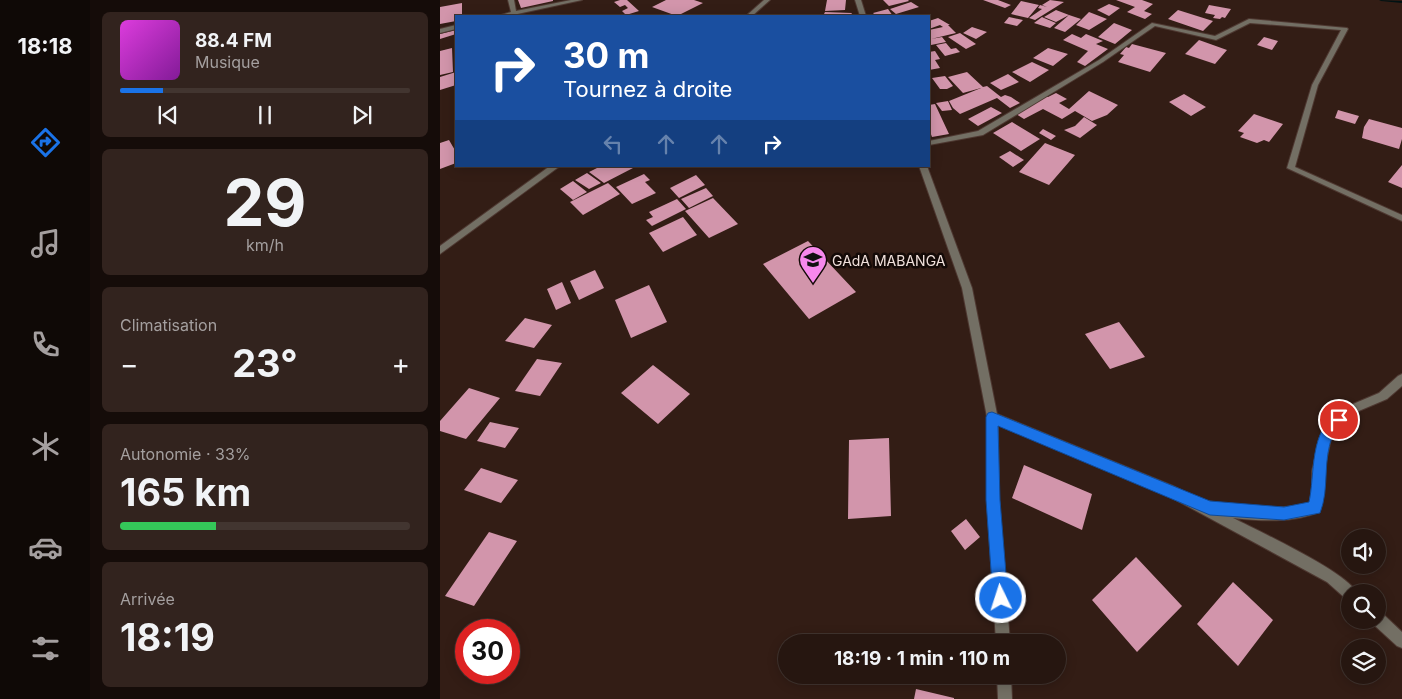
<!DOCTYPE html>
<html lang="fr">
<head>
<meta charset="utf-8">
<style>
	body { margin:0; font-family:Inter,sans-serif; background:#32231e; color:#f1f3f6; height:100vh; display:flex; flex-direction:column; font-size:19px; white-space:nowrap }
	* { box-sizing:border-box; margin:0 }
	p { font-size:16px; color:#a49f9f }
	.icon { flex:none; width:28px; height:28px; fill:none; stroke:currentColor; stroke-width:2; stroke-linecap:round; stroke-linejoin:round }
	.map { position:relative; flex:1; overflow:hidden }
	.side { display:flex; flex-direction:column; gap:12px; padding:12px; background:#150c09; width:350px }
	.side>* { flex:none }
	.banner { position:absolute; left:15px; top:15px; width:475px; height:152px; border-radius:0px; box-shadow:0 2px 12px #0003,0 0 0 1px #423530; background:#1a4fa0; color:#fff; overflow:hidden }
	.tools { position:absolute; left:901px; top:529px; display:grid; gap:10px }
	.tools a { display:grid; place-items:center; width:45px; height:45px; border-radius:50%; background:#261610; box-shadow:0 2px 12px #0003,0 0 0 1px #423530; font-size:25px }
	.speed { position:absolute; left:15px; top:619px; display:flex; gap:10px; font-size:25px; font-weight:700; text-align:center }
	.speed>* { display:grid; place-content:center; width:65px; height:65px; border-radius:50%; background:#261610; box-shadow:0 2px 12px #0003,0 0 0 1px #423530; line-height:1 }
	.speed .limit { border:8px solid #d22; background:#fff; color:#111 }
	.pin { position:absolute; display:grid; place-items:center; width:42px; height:42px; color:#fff; margin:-21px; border:2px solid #fff; border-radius:50%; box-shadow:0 1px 5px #0007 }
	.me { position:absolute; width:55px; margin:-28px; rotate:356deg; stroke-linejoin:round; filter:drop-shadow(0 0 4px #0008) }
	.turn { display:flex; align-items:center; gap:18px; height:105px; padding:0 25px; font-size:22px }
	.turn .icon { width:65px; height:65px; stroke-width:2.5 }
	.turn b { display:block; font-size:35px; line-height:42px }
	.lanes { display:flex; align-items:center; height:48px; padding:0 25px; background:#0003; justify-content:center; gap:25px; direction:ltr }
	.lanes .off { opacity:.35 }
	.big { font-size:38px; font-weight:700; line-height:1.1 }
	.side .card { flex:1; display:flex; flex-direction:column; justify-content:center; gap:8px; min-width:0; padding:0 18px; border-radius:8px; background:#32231e }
	.side .dial { align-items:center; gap:0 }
	.dial b { font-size:65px; line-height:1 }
	.song { display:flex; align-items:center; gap:15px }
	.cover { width:60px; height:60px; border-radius:8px; background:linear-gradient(135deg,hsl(300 70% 55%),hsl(290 70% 35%)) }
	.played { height:5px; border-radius:2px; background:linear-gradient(90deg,#1a73e8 15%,#423530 15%) }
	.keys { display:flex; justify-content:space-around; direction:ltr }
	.heat { display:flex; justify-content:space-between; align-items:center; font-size:28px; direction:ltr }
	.charge { height:8px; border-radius:4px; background:linear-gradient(90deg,#34c759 33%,#423530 0) }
	.trip { position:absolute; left:338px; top:634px; width:288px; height:50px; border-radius:25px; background:#261610; box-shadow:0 2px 12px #0003,0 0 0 1px #423530; font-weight:700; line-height:50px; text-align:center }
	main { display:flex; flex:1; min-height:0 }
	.dock { display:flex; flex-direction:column; width:90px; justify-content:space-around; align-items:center; background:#0f0906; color:#a49f9f }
	.dock .icon { width:35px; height:35px }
	.dock .current { color:#1a73e8 }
	.dock b { font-size:22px; color:#f1f3f6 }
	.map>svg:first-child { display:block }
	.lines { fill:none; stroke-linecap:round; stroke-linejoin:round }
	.stream { fill:#001213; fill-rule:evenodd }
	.building { fill:#d295ab }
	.minor-casing { stroke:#4e3831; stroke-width:2 }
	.tertiary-casing { stroke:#4e3831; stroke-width:2 }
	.minor { fill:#736f64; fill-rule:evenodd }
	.tertiary { fill:#736f64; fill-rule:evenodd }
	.route { fill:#1a73e8; stroke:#114b97 }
	.labels { text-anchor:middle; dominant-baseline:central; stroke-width:5; stroke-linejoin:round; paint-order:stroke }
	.poi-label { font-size:14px; fill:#f1e1dc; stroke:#140a07; text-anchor:start }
</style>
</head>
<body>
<main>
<nav class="dock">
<b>18:18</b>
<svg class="icon current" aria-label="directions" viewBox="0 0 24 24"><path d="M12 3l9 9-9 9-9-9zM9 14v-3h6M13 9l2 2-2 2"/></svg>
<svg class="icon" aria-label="music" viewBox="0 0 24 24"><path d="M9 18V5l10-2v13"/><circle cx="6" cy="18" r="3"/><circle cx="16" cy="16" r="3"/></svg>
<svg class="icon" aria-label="phone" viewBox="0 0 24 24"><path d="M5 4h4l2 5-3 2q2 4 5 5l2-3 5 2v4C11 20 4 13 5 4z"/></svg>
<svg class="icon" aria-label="climate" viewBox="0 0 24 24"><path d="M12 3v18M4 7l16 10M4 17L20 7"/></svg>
<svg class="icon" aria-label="car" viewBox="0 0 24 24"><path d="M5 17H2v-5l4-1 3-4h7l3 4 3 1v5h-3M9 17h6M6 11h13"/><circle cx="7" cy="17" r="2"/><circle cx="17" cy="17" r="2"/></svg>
<svg class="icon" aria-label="filters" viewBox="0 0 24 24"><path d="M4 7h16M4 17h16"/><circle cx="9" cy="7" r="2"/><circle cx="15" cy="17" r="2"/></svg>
</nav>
<section class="side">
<div class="card">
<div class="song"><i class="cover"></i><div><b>88.4 FM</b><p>Musique</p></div></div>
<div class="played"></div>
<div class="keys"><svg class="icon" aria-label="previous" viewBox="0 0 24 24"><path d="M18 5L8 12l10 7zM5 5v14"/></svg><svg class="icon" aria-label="pause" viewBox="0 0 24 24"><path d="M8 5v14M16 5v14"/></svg><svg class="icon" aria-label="next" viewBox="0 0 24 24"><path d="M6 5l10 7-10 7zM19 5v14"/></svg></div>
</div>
<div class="card dial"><b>29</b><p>km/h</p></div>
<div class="card"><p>Climatisation</p>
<div class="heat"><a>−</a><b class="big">23°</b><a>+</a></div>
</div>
<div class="card"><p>Autonomie · 33%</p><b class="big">165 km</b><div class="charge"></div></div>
<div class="card"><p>Arrivée</p><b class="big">18:19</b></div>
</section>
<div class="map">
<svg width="962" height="699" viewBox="0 0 962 699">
	<rect width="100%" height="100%" fill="#331d15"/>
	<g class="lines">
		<!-- stream -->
		<path class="stream" d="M939,0L962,1V3L941,1Z"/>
	</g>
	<!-- building -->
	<path class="building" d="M78,0H113V1L81,8Z
		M180,0H187L199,11L186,15L182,11L188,8L185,5L180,7L174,2Z
		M226,0H254L263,3L237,16L212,7Z
		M387,0H406L405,10L385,11Z
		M443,0H468L469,1L449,6Z
		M543,0H558L571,5L565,8Z
		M610,0L624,2L595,20L589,18L602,9L598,8L600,5L607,7L602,5Z
		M676,0H702L713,4L704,11L712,14L705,19L687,12L695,7Z
		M581,1L599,5L588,18L571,14Z
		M471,2L479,7L456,14L450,9Z
		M22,3V16H16V21L0,24V7Z
		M669,4L680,8L669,16L657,10Z
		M769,5L791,9L785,18L782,17L780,19L773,18L775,15L765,13Z
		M448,9L453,16H436L433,13Z
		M616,10L629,15L616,22L604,17Z
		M738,10L773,21L763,31L728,19Z
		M385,12L412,13L410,16H383Z
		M649,12L667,19L649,30L636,25Z
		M629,15L641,19L625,32L614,28Z
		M569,17L583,20L577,26L564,23Z
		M602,17L604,18L616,23L610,28L594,23Z
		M498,18L510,25H508L516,33L491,39L502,37L506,42L491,45L489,41V30L503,27L500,25L489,29V21Z
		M674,23L692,30L675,44L658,37Z
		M532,27L547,32L536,39L523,33Z
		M16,30V34L0,39V34Z
		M520,33L536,44L526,49L508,37Z
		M632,34L641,38L646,34L663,41L656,44L668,49L645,66L637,62L648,51L623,40Z
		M824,37L838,41L832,50L817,45Z
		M759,40L787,50L775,64L745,54Z
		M506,43L511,49L516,48L520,52L505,56L496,45Z
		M692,44L726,53L710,72L678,62L684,55L680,54L686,47L689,48Z
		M12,48L13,72L0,75V51Z
		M608,48L628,54L613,66L593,58Z
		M495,51L500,59L495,60L500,68L489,70V52Z
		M592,62L609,70L590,82L572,72Z
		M16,72V85L0,90V77Z
		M527,72L543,87L547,86L561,97L565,95L571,97L580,103L570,108L557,98L520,114L513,108L509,101L541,88L523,93L508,77Z
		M568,74L579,82L561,90L550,83Z
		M505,76L513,86L507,89H500L492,78Z
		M649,91L678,105L667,115L652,121L635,111L622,119L603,109L584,119L573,112L603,95L608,97L616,93L627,99L619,103L629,109Z
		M744,94L766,107L751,116L729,102Z
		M508,101L512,110L502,111L496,103Z
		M495,104L509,134L492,137L489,129V105Z
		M551,107L562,113L538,126L528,119Z
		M898,110L919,116L915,124L895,118Z
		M814,114L843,124L829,142L824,140L817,143L800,137L804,133L798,131Z
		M644,117L657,125L640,138L624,130L635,126Z
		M929,119L962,128V139L959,149L922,138L924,127Z
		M572,122L600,139L581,151L553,133Z
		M603,129L616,136L611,140L599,133Z
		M9,140L16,152V163L0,169V143Z
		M605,143L635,155L609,185L579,172Z
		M570,151L584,160L573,167L559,157Z
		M962,165V188L948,182Z
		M161,166H191L193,168L164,183L149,172Z
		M147,173L161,183L149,189L135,180Z
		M204,174L210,180L205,182L216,193L192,204L176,187Z
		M256,175L265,185L239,198L230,188Z
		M133,181L147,192L133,200L120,189Z
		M168,183L180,194L143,215L130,202Z
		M266,188L273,196L249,208L241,199Z
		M273,198L298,224L269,238L245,211Z
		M237,199L246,209L212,226L206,220L213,217L209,212Z
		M243,217L257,235L223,252L209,233Z
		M368,241L416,292L369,319L323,264Z
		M155,270L164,288L139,300L130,281Z
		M122,282L131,303L116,310L107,289Z
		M209,285L227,322L191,338L175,300Z
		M85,318L112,325L94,348L65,341Z
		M679,322L705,357L670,369L645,334Z
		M97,359L122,363L100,396L75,391Z
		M213,365L250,394L218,424L181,393Z
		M29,388L60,398L26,439L0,431V421Z
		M50,422L79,428L65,448L37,441Z
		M449,438L451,516L408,519L409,440Z
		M584,465L652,494L642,530L572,498Z
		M41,468L78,480L61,503L24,490Z
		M526,519L540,537L525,550L511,531Z
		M49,532L77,541L34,606L5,596Z
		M696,557L742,606L697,652L652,600Z
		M793,582L833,620L798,666L757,624Z
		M476,689L514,698V699H474Z"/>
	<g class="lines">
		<defs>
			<path id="minor" d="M68,0H74L76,11L131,0H142L68,16H58L71,12Z
				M415,0H421L426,16H420Z
				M809,19L907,28L908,29L878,85L855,167L962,215V221L847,168L872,85L901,30L810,23L776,40L715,26L663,62L543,135L489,145V141L538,131L659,60L712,23L775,36Z
				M16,25V29L0,33V29Z
				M479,166H487L532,288L557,414L733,486L764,502L768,501C801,508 837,511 870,503L872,491V471L883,427L906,407L939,393L958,376L962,374V386L947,399L914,413L892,434L884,471V491L879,512C853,523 821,521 793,518C817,530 908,573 916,592H910V600L905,598L887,582L725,494L558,424L559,500L570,642H556L547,500V417L522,288Z
				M938,612L943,614L962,632V648L957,646L933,624L932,620H938Z
				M557,675H571L572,699H558Z"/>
			<path id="tertiary" d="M324,0H330L312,16H306Z
				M110,166H120L0,254V246Z"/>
		</defs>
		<!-- minor casing -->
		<use href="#minor" class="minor-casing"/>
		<!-- tertiary casing -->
		<use href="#tertiary" class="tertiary-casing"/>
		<!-- minor -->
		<use href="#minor" class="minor"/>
		<!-- tertiary -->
		<use href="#tertiary" class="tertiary"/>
	</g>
	<!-- route -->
	<path class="route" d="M552,412L770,501L844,507L869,502C875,477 869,426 899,415L903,416L905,420C902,427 895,429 893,435C882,460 890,488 880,513L844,520L770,515L558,426L560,500L568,598L566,604L561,606L555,604L553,598L546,500V417L548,413Z"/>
	<!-- icons -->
	<defs>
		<symbol id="school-pin" viewBox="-11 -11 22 30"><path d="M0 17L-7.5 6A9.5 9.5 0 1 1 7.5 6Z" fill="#f788ec" stroke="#140a07"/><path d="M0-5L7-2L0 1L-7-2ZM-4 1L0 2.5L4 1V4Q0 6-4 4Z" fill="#111"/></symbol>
	</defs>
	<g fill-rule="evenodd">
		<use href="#school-pin" x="357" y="244" width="32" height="43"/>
	</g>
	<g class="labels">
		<!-- poi labels -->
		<g class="poi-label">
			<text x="392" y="260">GAdA MABANGA</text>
		</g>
	</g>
</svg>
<div class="tools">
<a><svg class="icon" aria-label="sound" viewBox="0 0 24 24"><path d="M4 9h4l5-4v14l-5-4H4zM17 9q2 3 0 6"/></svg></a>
<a><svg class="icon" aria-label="search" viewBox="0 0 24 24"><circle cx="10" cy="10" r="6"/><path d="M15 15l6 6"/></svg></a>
<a><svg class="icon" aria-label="layers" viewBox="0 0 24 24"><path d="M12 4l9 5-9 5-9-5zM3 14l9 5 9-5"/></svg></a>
</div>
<div class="speed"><div class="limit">30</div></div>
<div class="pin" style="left:899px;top:420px;background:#d93025"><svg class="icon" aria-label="arrive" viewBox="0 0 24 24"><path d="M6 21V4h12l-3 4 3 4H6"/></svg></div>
<svg class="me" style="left:561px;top:598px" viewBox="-20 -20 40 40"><circle r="17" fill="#1a73e8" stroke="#fff" stroke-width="3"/><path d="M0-11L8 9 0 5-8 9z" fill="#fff"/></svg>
<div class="trip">18:19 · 1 min · 110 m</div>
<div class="banner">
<div class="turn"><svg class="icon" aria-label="right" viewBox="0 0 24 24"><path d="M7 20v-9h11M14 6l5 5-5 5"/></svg><div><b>30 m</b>Tournez à droite</div></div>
<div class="lanes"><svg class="icon off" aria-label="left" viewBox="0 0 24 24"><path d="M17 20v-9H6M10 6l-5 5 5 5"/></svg><svg class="icon off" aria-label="ahead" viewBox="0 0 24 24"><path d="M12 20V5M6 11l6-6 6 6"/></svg><svg class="icon off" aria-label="ahead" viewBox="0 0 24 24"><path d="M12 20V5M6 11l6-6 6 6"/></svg><svg class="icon" aria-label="right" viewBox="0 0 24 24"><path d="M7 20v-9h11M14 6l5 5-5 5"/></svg></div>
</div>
</div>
</main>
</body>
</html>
